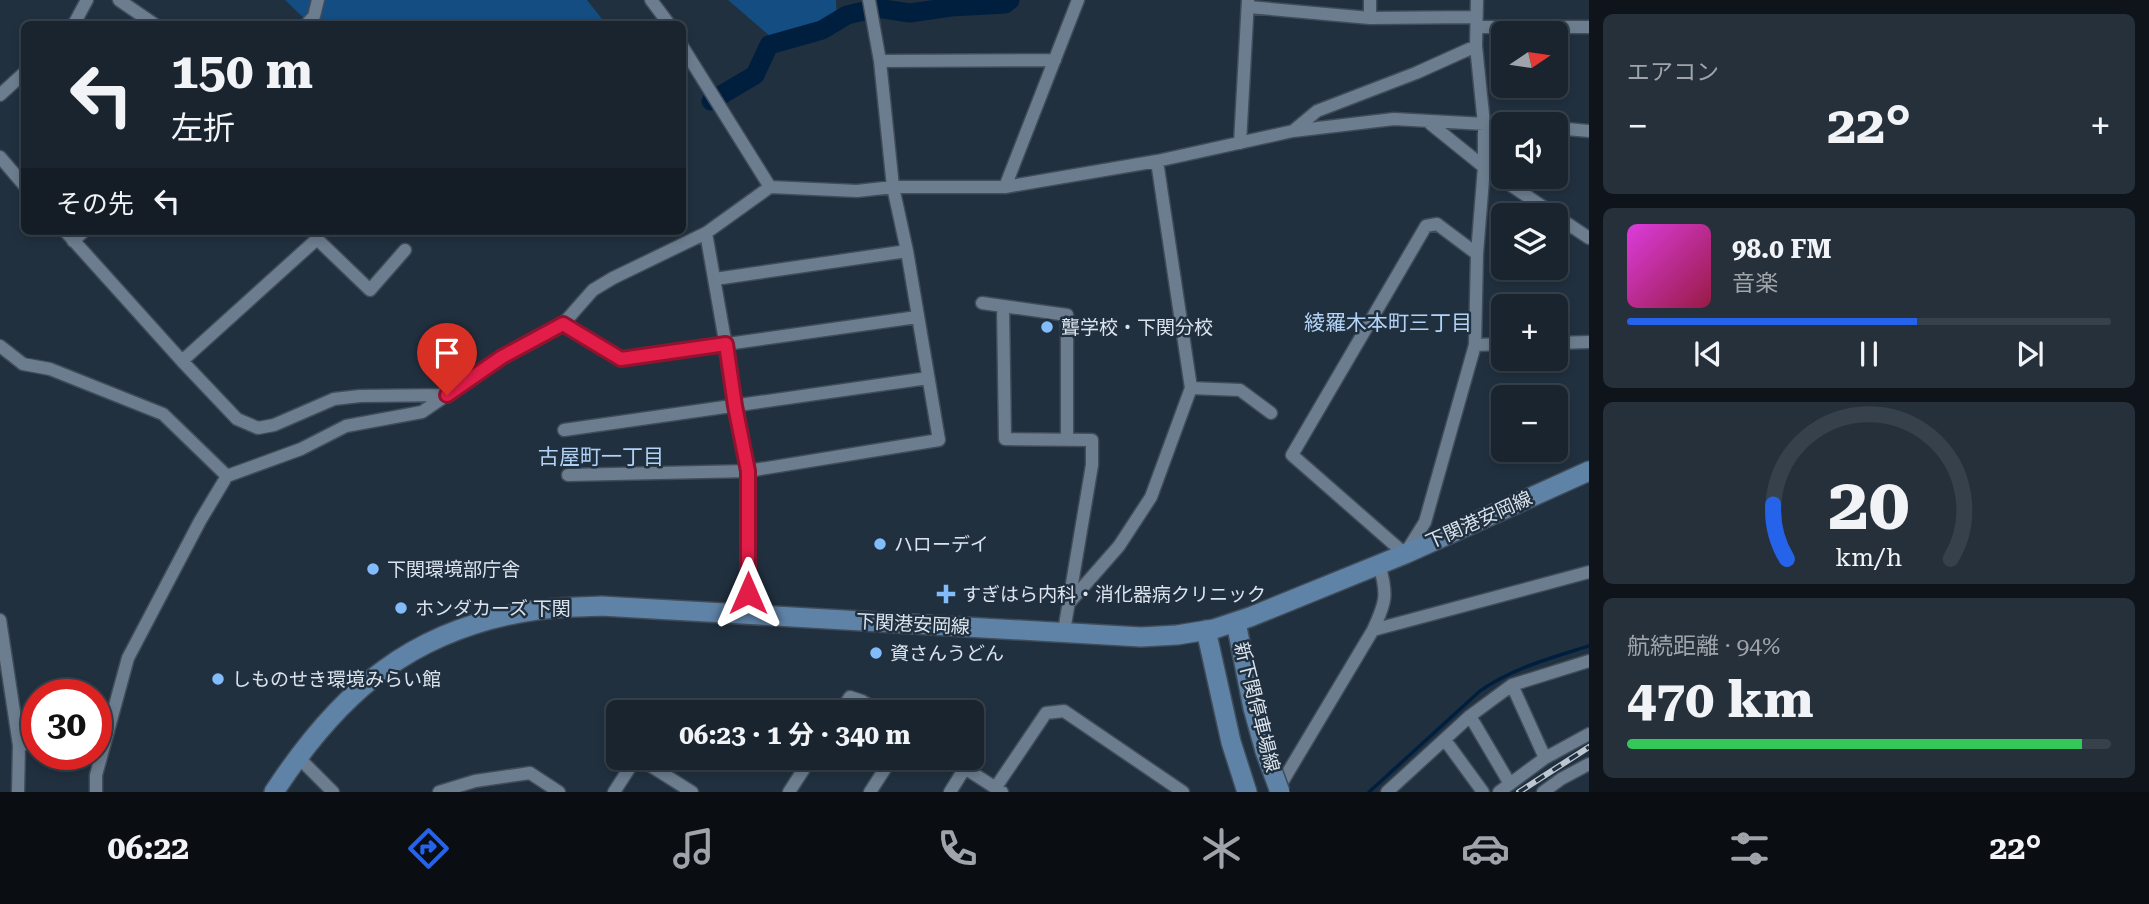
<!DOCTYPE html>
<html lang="ja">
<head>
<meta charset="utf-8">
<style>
	body { margin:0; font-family:"Roboto Serif","Noto Sans JP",serif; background:#26303b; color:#f1f3f6; height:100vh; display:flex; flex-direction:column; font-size:26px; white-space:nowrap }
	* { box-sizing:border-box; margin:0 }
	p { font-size:23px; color:#9fa4aa }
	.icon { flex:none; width:38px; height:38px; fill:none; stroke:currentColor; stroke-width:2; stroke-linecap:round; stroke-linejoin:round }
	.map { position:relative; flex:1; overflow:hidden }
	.sheet { display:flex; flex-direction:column; gap:14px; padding:14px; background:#0e141a; width:560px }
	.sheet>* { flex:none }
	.guide { position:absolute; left:21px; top:21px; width:665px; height:214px; border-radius:10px; box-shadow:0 4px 10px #0003,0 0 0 2px #37414b; background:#19242f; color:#f1f3f6; overflow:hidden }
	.needle { width:46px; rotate:77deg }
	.fabs { position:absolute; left:1491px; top:21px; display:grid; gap:14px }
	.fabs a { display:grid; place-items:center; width:77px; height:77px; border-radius:10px; background:#19242f; box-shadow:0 4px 10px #0003,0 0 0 2px #37414b; font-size:35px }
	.speed { position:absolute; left:21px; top:679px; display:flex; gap:14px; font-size:35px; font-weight:700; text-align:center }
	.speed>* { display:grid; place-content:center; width:91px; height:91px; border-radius:50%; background:#19242f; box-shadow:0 4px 10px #0003,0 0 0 2px #37414b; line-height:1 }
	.speed .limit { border:10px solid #d22; background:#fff; color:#111 }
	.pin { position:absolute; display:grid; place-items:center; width:60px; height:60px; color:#fff; margin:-72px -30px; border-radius:50% 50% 50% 0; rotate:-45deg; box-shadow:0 0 7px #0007 }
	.pin .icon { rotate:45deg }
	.me { position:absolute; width:77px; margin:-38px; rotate:0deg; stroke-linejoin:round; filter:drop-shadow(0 0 5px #0008) }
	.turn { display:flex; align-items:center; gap:24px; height:147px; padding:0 35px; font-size:32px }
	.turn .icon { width:91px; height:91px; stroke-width:2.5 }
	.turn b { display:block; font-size:49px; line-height:60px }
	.then { display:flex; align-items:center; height:66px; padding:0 35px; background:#0003; gap:14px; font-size:26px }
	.big { font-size:52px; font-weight:700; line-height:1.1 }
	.sheet .tile { flex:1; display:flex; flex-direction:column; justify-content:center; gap:10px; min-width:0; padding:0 24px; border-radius:10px; background:#26303b }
	.sheet .dial { align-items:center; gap:0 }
	.dial svg { height:182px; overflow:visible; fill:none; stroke:#37414b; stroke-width:7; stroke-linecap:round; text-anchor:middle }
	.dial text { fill:#f1f3f6; stroke:none }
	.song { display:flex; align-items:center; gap:21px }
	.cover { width:84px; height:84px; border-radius:10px; background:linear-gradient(135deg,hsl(300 70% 55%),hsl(340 70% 35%)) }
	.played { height:7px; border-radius:4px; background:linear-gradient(90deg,#2563eb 60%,#37414b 60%) }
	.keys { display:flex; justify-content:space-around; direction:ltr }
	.heat { display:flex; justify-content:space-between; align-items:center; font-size:38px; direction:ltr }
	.charge { height:10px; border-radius:5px; background:linear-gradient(90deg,#34c759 94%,#37414b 0) }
	.trip { position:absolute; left:606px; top:700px; width:378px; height:70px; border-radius:10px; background:#19242f; box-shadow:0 4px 10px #0003,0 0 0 2px #37414b; font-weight:700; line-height:70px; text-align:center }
	.menu { display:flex; height:112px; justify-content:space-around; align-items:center; background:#0a0e13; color:#9fa4aa }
	.menu .icon { width:49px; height:49px }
	.menu .selected { color:#2563eb }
	.menu b { font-size:32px; color:#f1f3f6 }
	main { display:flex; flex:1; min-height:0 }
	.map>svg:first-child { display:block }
	.green { fill:#134d81 }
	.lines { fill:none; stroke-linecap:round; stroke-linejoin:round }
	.stream { stroke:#001f3f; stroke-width:3.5 }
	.river { stroke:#001f3f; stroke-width:19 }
	.street-casing { stroke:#404c59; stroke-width:15 }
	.secondary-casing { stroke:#404c59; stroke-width:22 }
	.street { stroke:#6c7d8f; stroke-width:12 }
	.secondary { stroke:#5f83a7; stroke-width:19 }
	.rail-casing { stroke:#bdc7d2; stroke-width:6 }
	.rail { stroke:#21303f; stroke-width:3.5; stroke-dasharray:10; stroke-linecap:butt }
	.secondary-bridge-casing { stroke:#404c59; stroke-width:22; stroke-linecap:butt }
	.secondary-bridge { stroke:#5f83a7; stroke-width:19 }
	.route-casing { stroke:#92132f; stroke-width:18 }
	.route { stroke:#e11d48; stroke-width:12 }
	.poi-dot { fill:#82bcfa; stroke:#21303f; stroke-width:2.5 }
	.labels { text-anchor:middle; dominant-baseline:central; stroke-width:5; stroke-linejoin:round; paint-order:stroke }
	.poi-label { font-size:19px; fill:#dbe4ee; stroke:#21303f; text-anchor:start }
	.street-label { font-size:19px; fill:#dbe4ee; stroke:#21303f }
	.neighbourhood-label { font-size:21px; fill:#b2d3f6; stroke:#21303f }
</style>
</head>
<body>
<main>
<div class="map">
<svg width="1589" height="792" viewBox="0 0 1589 792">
	<rect width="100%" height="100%" fill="#21303f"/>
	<!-- green -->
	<path class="green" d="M285,0H587L606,24H310Z
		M728,0H836L837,22L824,32L785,49Z"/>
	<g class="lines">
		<!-- stream -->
		<path class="stream" d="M1369,792L1480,691C1513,668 1551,658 1589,646"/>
		<!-- river -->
		<path class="river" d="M711,101L755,75L769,45L822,30L847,15L877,8L910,13L951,7L1005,4L1010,0"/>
		<defs>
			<path id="street" d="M119,0L154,24
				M651,0L669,24
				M1477,0L1476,46L1484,124V167L1477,254L1475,345L1425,522L1405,554L1292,455L1426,226L1437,224L1477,254
				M1249,7L1370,18L1476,17
				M1370,18V0
				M74,24L87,0
				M307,24L314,16L318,0
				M1477,27H1589
				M682,46L770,187
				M880,61L1055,60
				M0,95L24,73
				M1427,121L1484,167L1555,215
				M1556,128L1589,131
				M1293,131L1317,111L1416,73L1476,46
				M1240,143L1248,0
				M0,157L24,185
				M1005,187L1078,0
				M1556,216L1589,238
				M65,231L182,361L237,419L258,428L274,425L334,399L360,396L447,395
				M706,233L748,471V616
				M73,241L84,231
				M715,279L907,251
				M982,303L1067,315V440
				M1003,306L1005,439L1092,440V465L1064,631
				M563,324L621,359L917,317
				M1556,343L1589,342
				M1475,345L1503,344
				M0,346L23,364L50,369L163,414L227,476
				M182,361L317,239L370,290L405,250
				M1191,388L1240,390L1271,413
				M564,430L928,378
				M568,475L748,471L939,440L907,251L893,187L880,61L869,0
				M1069,603L1119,546L1151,497L1191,388L1157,161
				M0,620L19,745L18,792
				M1373,630L1589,572
				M1512,685L1545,758
				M840,712L850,697L862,701L880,712
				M1470,716L1510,784
				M1445,740L1483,792
				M19,745L37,742
				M297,756L333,792
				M638,758L692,792
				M949,758L1002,792
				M996,787L1046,713L1064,711L1183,792
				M1278,789L1373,630C1386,602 1388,595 1379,564
				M96,792V775L128,658L200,521L227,476L301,449L346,426L422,412L502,357L563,324L593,290L613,278L706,233L770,187L857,191L893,187H1005L1157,161L1293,131L1394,119L1503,125
				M439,792L475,781L530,773L559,792
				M614,792L636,758
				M789,792L811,758
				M870,792L892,758
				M950,792L965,768
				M1387,792L1470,716L1512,685L1589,661
				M1499,792L1545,758L1589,734
				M1543,792L1561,779L1589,764"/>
			<path id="secondary" d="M1236,622L1253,708L1265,751
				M1206,630L1231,742L1247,792
				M274,792C340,691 413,628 537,610C557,607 580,607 601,606L1141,637L1177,635L1214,629L1250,617L1405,554L1589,471"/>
		</defs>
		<!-- street casing -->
		<use href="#street" class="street-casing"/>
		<!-- secondary casing -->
		<use href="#secondary" class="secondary-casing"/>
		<!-- street -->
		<use href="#street" class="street"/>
		<!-- secondary -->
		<use href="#secondary" class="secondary"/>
		<defs>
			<path id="rail" d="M1519,792L1589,747"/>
		</defs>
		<!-- rail casing -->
		<use href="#rail" class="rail-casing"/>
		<!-- rail -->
		<use href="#rail" class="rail"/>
		<defs>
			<path id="secondary-bridge" d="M1265,751L1280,792"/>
		</defs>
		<!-- secondary-bridge casing -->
		<use href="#secondary-bridge" class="secondary-bridge-casing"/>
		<!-- secondary-bridge -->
		<use href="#secondary-bridge" class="secondary-bridge"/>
	</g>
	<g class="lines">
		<defs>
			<path id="route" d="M447,395L502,357L563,324L621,359L726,344L735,406L748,471V593"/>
		</defs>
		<!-- route casing -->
		<use href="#route" class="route-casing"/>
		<!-- route -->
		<use href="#route" class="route"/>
	</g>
	<!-- markers -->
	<g class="poi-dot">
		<circle cx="1047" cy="327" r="7"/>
		<circle cx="880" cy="544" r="7"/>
		<circle cx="373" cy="569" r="7"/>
		<path d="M942.5 583.5h7v7h7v7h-7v7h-7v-7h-7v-7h7z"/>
		<circle cx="401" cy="608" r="7"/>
		<circle cx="876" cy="653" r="7"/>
		<circle cx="218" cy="679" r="7"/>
	</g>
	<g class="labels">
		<!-- poi labels -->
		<g class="poi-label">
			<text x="1061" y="327">聾学校・下関分校</text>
			<text x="894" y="544">ハローデイ</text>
			<text x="387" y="569">下関環境部庁舎</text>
			<text x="962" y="594">すぎはら内科・消化器病クリニック</text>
			<text x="415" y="608">ホンダカーズ 下関</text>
			<text x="890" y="653">資さんうどん</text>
			<text x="232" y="679">しものせき環境みらい館</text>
		</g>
		<!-- street labels -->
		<g class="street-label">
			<text transform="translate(1479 520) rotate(-24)">下関港安岡線</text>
			<text transform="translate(913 624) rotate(3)">下関港安岡線</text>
			<text transform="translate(1257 707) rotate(76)">新下関停車場線</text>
		</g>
		<!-- neighbourhood labels -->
		<g class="neighbourhood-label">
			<text x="1388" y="323">綾羅木本町三丁目</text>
			<text x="601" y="457">古屋町一丁目</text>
		</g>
	</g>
</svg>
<div class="fabs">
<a><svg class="needle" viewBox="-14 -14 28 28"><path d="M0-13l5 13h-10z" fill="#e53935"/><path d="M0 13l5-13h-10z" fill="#9fa4aa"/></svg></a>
<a><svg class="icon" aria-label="sound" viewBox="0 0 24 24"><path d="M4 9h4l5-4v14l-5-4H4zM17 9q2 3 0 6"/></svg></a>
<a><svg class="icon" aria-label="layers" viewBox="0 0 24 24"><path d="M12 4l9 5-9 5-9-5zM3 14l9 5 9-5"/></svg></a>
<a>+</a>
<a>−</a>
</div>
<div class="speed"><div class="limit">30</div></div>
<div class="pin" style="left:447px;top:395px;background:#d93025"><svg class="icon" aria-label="arrive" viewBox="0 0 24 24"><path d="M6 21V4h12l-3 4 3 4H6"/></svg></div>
<svg class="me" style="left:748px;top:593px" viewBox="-20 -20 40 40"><path d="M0-17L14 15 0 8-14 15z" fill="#e11d48" stroke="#fff" stroke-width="4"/></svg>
<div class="trip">06:23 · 1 分 · 340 m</div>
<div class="guide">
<div class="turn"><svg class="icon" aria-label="left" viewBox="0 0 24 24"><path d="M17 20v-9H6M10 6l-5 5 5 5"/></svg><div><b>150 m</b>左折</div></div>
<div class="then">その先<svg class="icon" aria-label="left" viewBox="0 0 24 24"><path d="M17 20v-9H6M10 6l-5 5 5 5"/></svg></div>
</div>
</div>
<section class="sheet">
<div class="tile"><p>エアコン</p>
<div class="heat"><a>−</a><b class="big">22°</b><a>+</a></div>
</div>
<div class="tile">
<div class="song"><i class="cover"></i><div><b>98.0 FM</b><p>音楽</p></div></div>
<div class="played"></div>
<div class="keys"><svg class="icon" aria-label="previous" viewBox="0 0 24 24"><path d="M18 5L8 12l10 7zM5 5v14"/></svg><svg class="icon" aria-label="pause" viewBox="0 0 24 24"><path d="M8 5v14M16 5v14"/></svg><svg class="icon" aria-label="next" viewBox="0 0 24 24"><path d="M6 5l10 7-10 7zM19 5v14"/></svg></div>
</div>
<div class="tile dial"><svg viewBox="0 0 100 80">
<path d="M14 69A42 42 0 1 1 86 69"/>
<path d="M14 69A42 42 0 0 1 8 45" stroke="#2563eb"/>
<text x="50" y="56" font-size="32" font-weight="700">20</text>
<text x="50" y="72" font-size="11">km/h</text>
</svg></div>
<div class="tile"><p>航続距離 · 94%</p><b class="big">470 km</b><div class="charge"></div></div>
</section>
</main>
<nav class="menu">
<b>06:22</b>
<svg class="icon selected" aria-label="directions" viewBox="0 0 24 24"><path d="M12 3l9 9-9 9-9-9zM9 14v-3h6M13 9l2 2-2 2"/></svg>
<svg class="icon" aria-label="music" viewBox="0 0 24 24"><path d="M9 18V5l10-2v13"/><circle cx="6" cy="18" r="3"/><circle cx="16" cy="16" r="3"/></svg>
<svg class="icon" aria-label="phone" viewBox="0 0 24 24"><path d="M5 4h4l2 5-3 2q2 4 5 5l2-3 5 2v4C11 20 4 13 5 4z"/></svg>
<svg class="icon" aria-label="climate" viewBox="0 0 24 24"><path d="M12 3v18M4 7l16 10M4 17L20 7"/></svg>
<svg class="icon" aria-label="car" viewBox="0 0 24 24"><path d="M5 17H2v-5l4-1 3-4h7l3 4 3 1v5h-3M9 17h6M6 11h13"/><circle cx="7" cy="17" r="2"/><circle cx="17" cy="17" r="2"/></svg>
<svg class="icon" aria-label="filters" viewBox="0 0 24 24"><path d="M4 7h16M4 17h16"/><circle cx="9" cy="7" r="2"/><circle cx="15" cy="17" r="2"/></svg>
<b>22°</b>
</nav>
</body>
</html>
